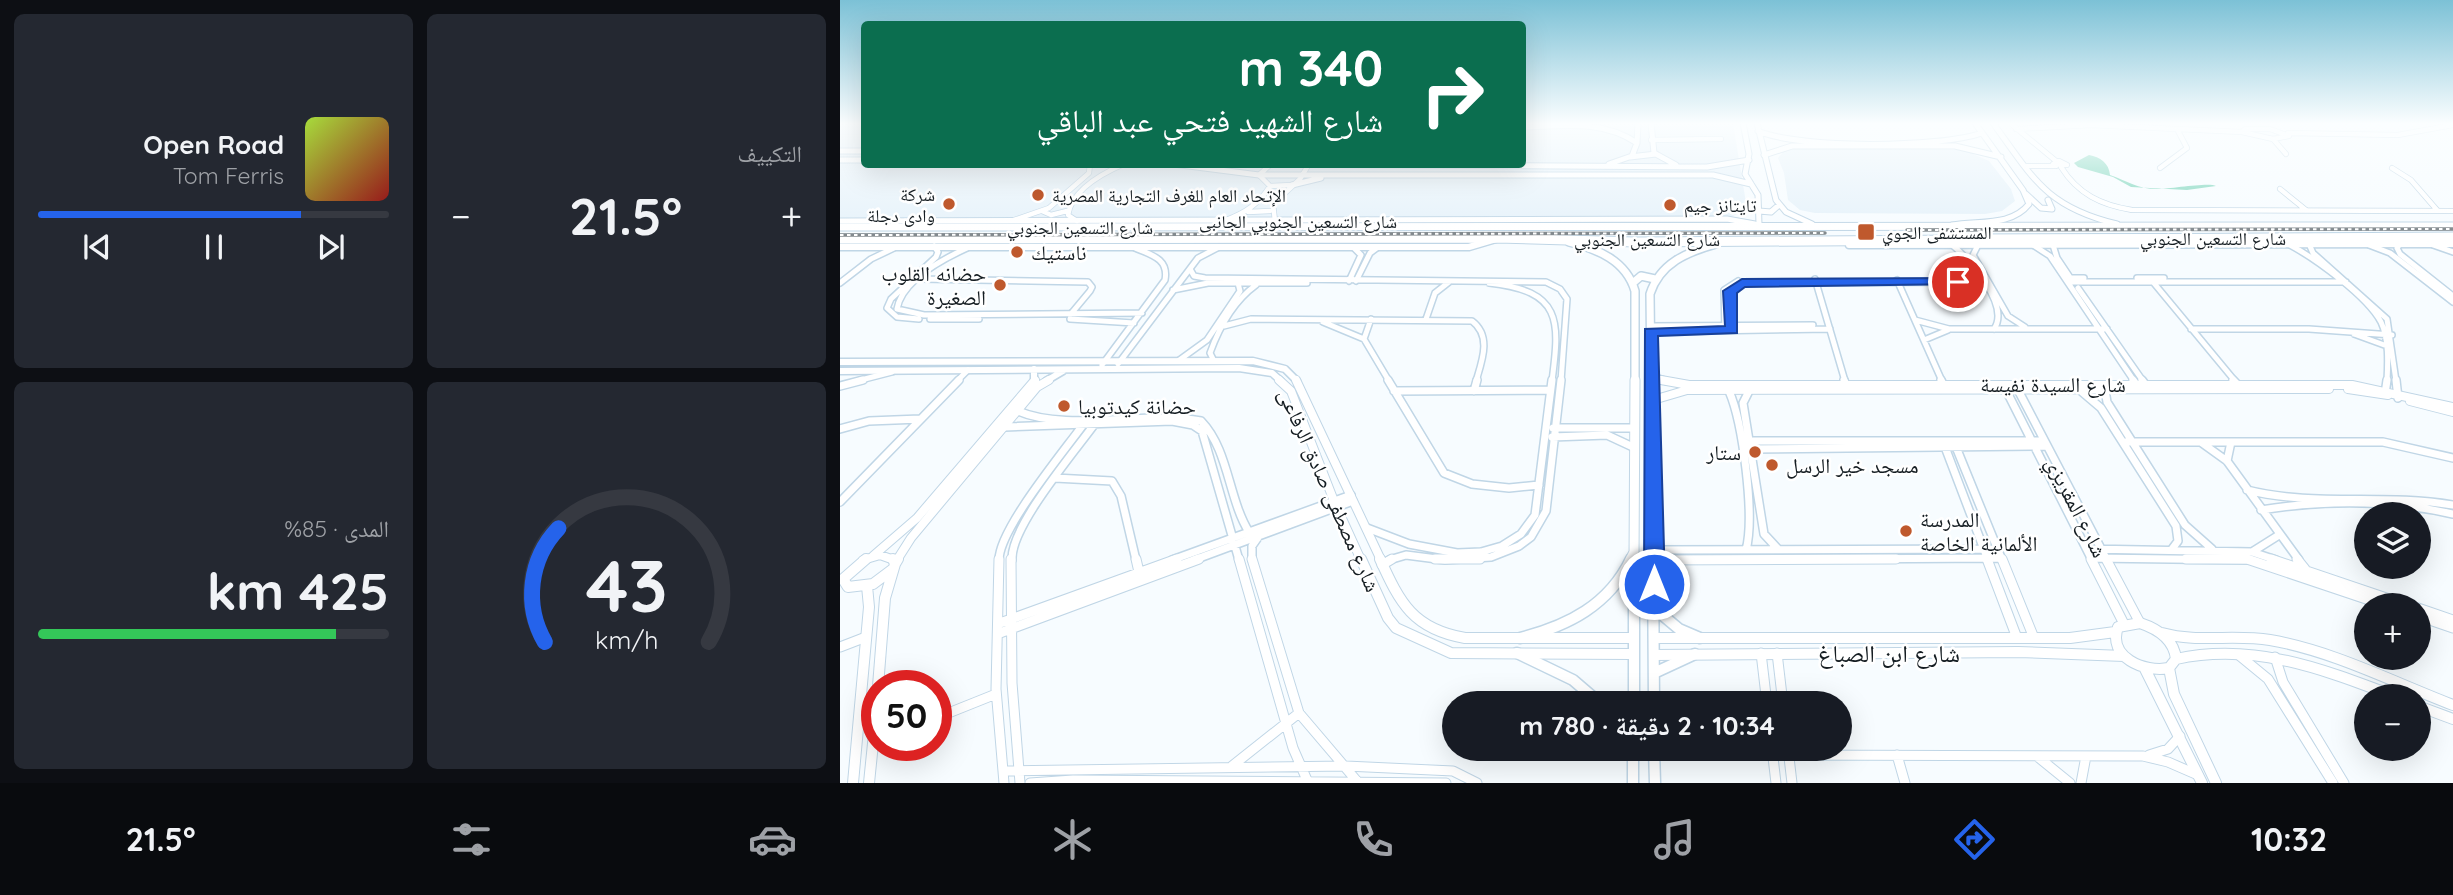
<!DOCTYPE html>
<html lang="ar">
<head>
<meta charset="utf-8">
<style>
	body { margin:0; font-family:Quicksand,"Noto Naskh Arabic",sans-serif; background:#242831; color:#f1f3f6; direction:rtl; height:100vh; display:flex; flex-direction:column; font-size:26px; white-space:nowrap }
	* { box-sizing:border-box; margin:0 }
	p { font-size:23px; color:#9ea1a6 }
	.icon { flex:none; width:38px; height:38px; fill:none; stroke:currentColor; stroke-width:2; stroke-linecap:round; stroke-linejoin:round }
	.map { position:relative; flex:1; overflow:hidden; direction:ltr }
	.drawer { display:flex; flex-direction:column; gap:14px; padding:14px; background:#0d0f14; width:840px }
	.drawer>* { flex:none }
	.banner { position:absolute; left:21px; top:21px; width:665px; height:147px; border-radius:7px; box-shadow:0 7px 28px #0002; direction:rtl; background:#0b6e4f; color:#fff; overflow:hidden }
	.tools { position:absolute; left:1514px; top:502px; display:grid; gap:14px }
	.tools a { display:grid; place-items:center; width:77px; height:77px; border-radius:50%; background:#171b24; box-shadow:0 7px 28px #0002; font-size:35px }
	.speed { position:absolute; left:21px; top:670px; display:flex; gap:14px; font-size:35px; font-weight:700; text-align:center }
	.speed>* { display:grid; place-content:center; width:91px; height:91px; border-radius:50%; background:#171b24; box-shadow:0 7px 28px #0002; line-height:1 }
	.speed .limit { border:10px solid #d22; background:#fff; color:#111 }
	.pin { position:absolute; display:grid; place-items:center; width:60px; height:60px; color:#fff; margin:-30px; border:4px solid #fff; border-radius:50%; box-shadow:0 2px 7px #0007 }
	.me { position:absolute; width:77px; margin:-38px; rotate:0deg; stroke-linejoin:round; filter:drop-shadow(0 0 5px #0008) }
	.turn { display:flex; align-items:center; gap:24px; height:147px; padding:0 28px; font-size:32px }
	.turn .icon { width:91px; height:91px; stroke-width:2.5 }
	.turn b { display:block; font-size:49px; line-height:60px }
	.big { font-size:52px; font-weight:700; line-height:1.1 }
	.drawer .tile { flex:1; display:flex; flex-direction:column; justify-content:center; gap:10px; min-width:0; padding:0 24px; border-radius:10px; background:#242831 }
	.drawer .dial { align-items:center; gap:0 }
	.dial svg { height:182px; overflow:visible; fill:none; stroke:#363941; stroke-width:7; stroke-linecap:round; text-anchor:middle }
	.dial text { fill:#f1f3f6; stroke:none }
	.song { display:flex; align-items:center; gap:21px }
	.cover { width:84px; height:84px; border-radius:10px; background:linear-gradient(135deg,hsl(80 70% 55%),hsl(0 70% 35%)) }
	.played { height:7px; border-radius:4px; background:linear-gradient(90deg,#2563eb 75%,#363941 75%) }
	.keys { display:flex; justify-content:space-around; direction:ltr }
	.heat { display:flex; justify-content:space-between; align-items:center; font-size:38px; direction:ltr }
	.charge { height:10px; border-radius:5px; background:linear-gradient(90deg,#34c759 85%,#363941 0) }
	.drawer .tiles { flex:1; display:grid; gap:14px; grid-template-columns:repeat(2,1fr) }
	.trip { position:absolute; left:602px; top:691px; width:410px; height:70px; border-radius:35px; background:#171b24; box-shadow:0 7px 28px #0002; font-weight:700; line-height:70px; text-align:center; direction:rtl }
	.tab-bar { display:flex; height:112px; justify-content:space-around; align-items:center; background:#090b0e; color:#9ea1a6 }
	.tab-bar .icon { width:49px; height:49px }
	.tab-bar .current { color:#2563eb }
	.tab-bar b { font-size:32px; color:#f1f3f6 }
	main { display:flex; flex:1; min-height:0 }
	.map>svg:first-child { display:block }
	.built { fill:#e6f2fa }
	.water { fill:#7ad4ba }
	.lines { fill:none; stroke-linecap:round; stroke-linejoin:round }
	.minor-far3-casing { stroke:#c0d6e6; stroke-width:6 }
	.minor-far2-casing { stroke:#c0d6e6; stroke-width:8 }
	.minor-far1-casing { stroke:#c0d6e6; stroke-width:10 }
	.minor-casing { stroke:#c0d6e6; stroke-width:11 }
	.tertiary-far3-casing { stroke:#c0d6e6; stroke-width:7 }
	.tertiary-far2-casing { stroke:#c0d6e6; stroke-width:9 }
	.tertiary-far1-casing { stroke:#c0d6e6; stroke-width:10 }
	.tertiary-casing { stroke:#c0d6e6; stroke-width:12 }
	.secondary-far2-casing { stroke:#c0d6e6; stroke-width:10 }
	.secondary-far1-casing { stroke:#c0d6e6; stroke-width:11 }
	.secondary-casing { stroke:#c0d6e6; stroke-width:13 }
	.trunk-far1-casing { stroke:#c0d6e6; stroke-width:9 }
	.trunk-casing { stroke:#c0d6e6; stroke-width:11 }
	.minor-far3 { stroke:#fff; stroke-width:4.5 }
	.minor-far2 { stroke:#fff; stroke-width:5 }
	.minor-far1 { stroke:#fff; stroke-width:7 }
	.minor { stroke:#fff; stroke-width:9 }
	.tertiary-far3 { stroke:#fff; stroke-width:5 }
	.tertiary-far2 { stroke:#fff; stroke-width:6 }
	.tertiary-far1 { stroke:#fff; stroke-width:8 }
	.tertiary { stroke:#fff; stroke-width:10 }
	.secondary-far2 { stroke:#fff; stroke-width:7 }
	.secondary-far1 { stroke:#fff; stroke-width:9 }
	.secondary { stroke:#fff; stroke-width:10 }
	.trunk-far1 { stroke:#fff; stroke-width:7 }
	.trunk { stroke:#fff; stroke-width:9 }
	.rail-casing { stroke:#838a8e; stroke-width:3.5 }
	.rail { stroke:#fff; stroke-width:2; stroke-dasharray:3.5; stroke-linecap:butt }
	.route { fill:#2563eb; stroke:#184099; stroke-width:2 }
	.poi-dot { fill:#bf592d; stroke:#fff; stroke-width:2.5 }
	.labels { text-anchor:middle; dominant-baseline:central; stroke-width:5; stroke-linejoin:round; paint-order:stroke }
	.far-poi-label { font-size:18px; fill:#151d22; stroke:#fff; text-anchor:start }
	.far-street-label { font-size:18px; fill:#151d22; stroke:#fff }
	.poi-label { font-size:21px; fill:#151d22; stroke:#fff; text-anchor:start }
	.street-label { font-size:21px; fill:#151d22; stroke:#fff }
	.near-street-label { font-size:24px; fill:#151d22; stroke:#fff }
</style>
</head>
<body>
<main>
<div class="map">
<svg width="1613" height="783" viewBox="0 0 1613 783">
	<rect width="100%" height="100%" fill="#f7fcff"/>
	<!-- built -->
	<path class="built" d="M0,123H24V164H682L683,123H893L907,209L891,217L0,221Z
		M954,149L1124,150L1149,161L1171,189L1175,201L1162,211L1145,214L975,213L960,210L948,200L944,173L938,158L944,151Z"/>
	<!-- water -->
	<path class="water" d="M1249,155C1260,157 1269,163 1270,175C1287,181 1298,189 1317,189C1331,189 1369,182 1376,186L1347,190L1291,187L1273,177L1238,167L1234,163Z"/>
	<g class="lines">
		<defs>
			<path id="minor-far3" d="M1170,123L1216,161
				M1176,129L1251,125L1402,132
				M1405,129H1430L1449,136L1433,139L1402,132Z
				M1448,133L1558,135L1613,125
				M1433,139L1446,154
				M811,140L881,139
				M1219,161L1227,165L1213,164Z
				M1186,166H1216
				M1221,167C1238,194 1261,205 1292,210L1613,211
				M1320,168L1347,148L1337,129
				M1552,168L1571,180L1597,210
				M430,186L452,185
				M1440,189L1466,210
				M202,211L211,215L227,211
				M408,212L430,211
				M174,220L209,208L249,173L250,164
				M386,220C405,213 419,204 430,186L419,175L431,164
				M237,221L228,215C232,190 263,173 284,164
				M435,221L433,204L460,179L469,164"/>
			<path id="minor-far2" d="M1110,243C1128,258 1171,305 1154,329
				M1469,244L1473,253L1547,319L1556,381
				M1560,244L1557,248L1560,254L1613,296
				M1138,245L1133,255L1168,316L1185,327
				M1193,245L1210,256L1294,381
				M1213,245L1217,258L1231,279
				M1450,245C1476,259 1527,296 1541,322C1549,339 1548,363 1547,381
				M1529,245L1550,253L1613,302
				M1593,245L1613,252
				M127,248C103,259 62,280 57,309L84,315L302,313
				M350,269L354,276L365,278L706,282L720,289L727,299L721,381
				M1115,278L1137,272
				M1226,278H1244
				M1297,278H1324
				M81,279L248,282L252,287L250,291L230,315
				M975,279L1005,381
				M1057,280L1102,381
				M509,281L521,255L513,247
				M516,281L530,253L538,247
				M1228,282H1506
				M1313,282L1395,381
				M0,283L31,259L54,248
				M649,283C722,291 720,320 712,381
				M1238,288L1303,381
				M333,290L368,283H467
				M79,319L57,317L47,308L51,299L96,257L98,252L94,246
				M90,319H139
				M230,319L294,323
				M586,319L595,293L609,282
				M1075,320L1109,329H1267
				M483,322L524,339L549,381
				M384,326L411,319L632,321C652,336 642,361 636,381
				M810,326L973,325
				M1351,329H1469L1552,335
				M885,330L884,290L898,281
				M892,330L890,291L902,283L1118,282L1150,287
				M810,332L990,329
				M1514,334L1547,346
				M524,339L531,319
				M1084,340L1108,330
				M338,361L367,340L400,291L398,283
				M374,361L370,353C379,328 394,301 416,285
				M278,364L358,258L379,247
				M262,365L325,280C329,259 312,255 295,248
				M17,381L52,372
				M117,381L128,370"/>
			<path id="minor-far1" d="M548,380L604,473L632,484L669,488L699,485
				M1004,380L1006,385
				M1101,380L1103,384
				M1293,380L1298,387
				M1302,380L1308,388
				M1393,380L1397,384
				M1556,380L1558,398
				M0,386L23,380
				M1166,390L1252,560
				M1178,390L1267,560
				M1265,390L1267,402L1345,525L1372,549
				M554,391L710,390
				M634,391L637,380
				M889,391C903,423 915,517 906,550
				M909,391L903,403L924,534L938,549
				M1241,391L1261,408L1336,526L1338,541L1332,549
				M1545,394L1547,380
				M178,411C226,432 306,411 361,421C389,450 388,498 409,532
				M165,427L332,421L353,425L362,431L399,560
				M713,428H795
				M0,429L29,421L80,419
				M712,437L767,435L795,448
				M909,441H1203
				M1284,442H1543L1613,458
				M1362,443L1387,461L1459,560
				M1105,447L1148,560
				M1116,447L1162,560
				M910,449L1206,446
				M1387,461L1391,442
				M215,478L272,481L281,496L296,560
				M1407,490C1475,507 1544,493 1613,505
				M0,502L119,380
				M1421,510C1484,500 1551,500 1613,514
				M527,528L569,544L617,553L641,552L662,546L681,534L695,515L712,380
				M1248,549L1412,552L1436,560
				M814,550L1156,549
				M1412,552L1439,535
				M1252,558L1411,560
				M159,560C159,528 227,448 248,418
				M172,560C170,526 237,449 259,418
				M332,560L511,495
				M354,560L513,501
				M412,560V546L419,536
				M549,560L566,555L605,560L651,557L679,546L691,537L706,511L721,380
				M815,560L1160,558"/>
			<path id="minor" d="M159,559L156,689L164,783
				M171,559L172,683L180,783
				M296,559L299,572
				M399,559L453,748L467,780
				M412,559L459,713L516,780
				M595,559H640
				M1147,559L1177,638
				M1162,559L1194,638
				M1251,559L1284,624
				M1266,559L1300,623
				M1346,559H1407L1547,606
				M1431,559L1570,606
				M1457,559L1465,569
				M815,560L1056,559
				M542,565L552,559
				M1578,608L1613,620
				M1578,616L1613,628
				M160,623L337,559
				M160,633L359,559
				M0,647L26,637
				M921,653L927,704
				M937,653L943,704
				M1400,656L1428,679L1493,783
				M1435,657L1443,682L1504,783
				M96,718L156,694
				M932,749L936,783
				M948,749L952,783
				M933,755L1303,756L1328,762L1358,775
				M1057,755L1065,783
				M1309,755L1328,749L1340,736
				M1198,757L1230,783
				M392,766L459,713
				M163,771L506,766L613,771L637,783
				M190,783L233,780L606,783
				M1241,783L1246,756"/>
			<path id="tertiary-far3" d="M811,123L814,153L836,165
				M903,123L909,154L905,174L918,195L919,224
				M917,123L936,200L946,212L972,224
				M1153,123C1193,178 1206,207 1277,224
				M682,127C722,126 762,119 797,143
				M918,131C961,149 1098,148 1142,133
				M0,151H24
				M924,155L952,146H1115L1161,157
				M790,157L816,154
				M0,160H24
				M333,164L419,175H873L911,184
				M410,164L867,167L909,160
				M769,164L792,156L797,143L798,123
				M452,185L481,178
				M1186,194L1201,208L1212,209L1208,200
				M919,211L931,212L939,205
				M0,221L887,219L915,224
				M1112,225C1138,220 1171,227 1189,204L1183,190L1135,123"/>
			<path id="tertiary-far2" d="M1009,245L1613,244
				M0,247H629L656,239
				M0,362L413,361L445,369L457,381
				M0,371L399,368L432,373L441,381
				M811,376L826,381
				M194,381V369
				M206,381L223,371"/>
			<path id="tertiary-far1" d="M439,380L451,391L494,501L521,560
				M456,380L541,560
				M821,380L849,385H1512L1613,407
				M1508,389L1548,395
				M813,400L847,390L1489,389
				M1570,401L1613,412
				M33,556L77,518L195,380
				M23,560L40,555L54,560
				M57,560L71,538L197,387L209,380"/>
			<path id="tertiary" d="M26,559L3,579L8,587L33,584L53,569
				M521,559L548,618L556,628L611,653L794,654
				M540,559C560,603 573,629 625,638H794
				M55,564L58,559
				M1300,623C1318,629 1334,639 1336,659L1329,668C1304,673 1267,657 1278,627Z
				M1322,633C1358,643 1393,634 1430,640C1493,651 1553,682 1613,705
				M814,638H1230L1275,632
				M814,655L1178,652L1284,656
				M1336,659C1414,642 1482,669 1554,696
				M1329,668L1334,694L1376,783
				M1305,669L1362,783
				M38,686L45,598L55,564L53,559
				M1578,706L1613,719
				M13,783L29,607L27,586
				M29,783L37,704"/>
			<path id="secondary-far2" d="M729,242C757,249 786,260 795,291V381
				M794,282L801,276L815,279
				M811,381L810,294C820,263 847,252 876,244"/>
			<path id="secondary-far1" d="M811,380L813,560
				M790,560L794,552
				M794,560L795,380"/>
			<path id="secondary" d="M813,559L814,704
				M814,608L839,629L860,638
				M680,638C728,626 769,605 791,559
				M677,653L733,680L761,704
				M814,673L855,654
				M794,704V559
				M793,749V783
				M814,749L815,783"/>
			<path id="trunk-far1" d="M0,227L1613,226
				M428,238H669
				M1129,238L1613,237"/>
			<path id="trunk" d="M0,239L657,238L795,242L1613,237"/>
		</defs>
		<!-- minor-far3 casing -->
		<use href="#minor-far3" class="minor-far3-casing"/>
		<!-- minor-far2 casing -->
		<use href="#minor-far2" class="minor-far2-casing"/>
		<!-- minor-far1 casing -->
		<use href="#minor-far1" class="minor-far1-casing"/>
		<!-- minor casing -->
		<use href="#minor" class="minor-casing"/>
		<!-- tertiary-far3 casing -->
		<use href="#tertiary-far3" class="tertiary-far3-casing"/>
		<!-- tertiary-far2 casing -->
		<use href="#tertiary-far2" class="tertiary-far2-casing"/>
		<!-- tertiary-far1 casing -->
		<use href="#tertiary-far1" class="tertiary-far1-casing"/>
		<!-- tertiary casing -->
		<use href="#tertiary" class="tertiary-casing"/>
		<!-- secondary-far2 casing -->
		<use href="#secondary-far2" class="secondary-far2-casing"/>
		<!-- secondary-far1 casing -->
		<use href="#secondary-far1" class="secondary-far1-casing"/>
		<!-- secondary casing -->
		<use href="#secondary" class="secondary-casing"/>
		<!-- trunk-far1 casing -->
		<use href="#trunk-far1" class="trunk-far1-casing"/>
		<!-- trunk casing -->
		<use href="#trunk" class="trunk-casing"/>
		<!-- minor-far3 -->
		<use href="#minor-far3" class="minor-far3"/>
		<!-- minor-far2 -->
		<use href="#minor-far2" class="minor-far2"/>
		<!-- minor-far1 -->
		<use href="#minor-far1" class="minor-far1"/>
		<!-- minor -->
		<use href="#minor" class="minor"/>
		<!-- tertiary-far3 -->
		<use href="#tertiary-far3" class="tertiary-far3"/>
		<!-- tertiary-far2 -->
		<use href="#tertiary-far2" class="tertiary-far2"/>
		<!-- tertiary-far1 -->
		<use href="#tertiary-far1" class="tertiary-far1"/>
		<!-- tertiary -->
		<use href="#tertiary" class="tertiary"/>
		<!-- secondary-far2 -->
		<use href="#secondary-far2" class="secondary-far2"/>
		<!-- secondary-far1 -->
		<use href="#secondary-far1" class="secondary-far1"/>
		<!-- secondary -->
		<use href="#secondary" class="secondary"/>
		<!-- trunk-far1 -->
		<use href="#trunk-far1" class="trunk-far1"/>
		<!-- trunk -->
		<use href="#trunk" class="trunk"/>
		<defs>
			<path id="rail" d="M1067,230L1613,229
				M0,235L985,233"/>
		</defs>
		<!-- rail casing -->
		<use href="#rail" class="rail-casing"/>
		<!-- rail -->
		<use href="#rail" class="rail"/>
	</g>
	<!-- sky -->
	<linearGradient id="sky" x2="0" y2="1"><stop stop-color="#7cc1d6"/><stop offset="0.53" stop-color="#fbfeff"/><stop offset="1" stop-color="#fbfeff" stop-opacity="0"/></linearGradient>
	<rect width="1613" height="233" fill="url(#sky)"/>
	<!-- route -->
	<path class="route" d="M1118,278L1124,282L1122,284L905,287L897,293V333L818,336L825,584L822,590H807L804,584L805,329L885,326L883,291L902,279Z"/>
	<!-- markers -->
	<g class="poi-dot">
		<circle cx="198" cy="195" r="7"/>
		<circle cx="109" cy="204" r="7"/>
		<circle cx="830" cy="205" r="7"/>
		<rect x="1017" y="223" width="18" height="18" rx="3.5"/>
		<circle cx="177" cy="252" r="7"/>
		<circle cx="160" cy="285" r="7"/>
		<circle cx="224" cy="406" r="7"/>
		<circle cx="915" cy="452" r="7"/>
		<circle cx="932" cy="465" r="7"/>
		<circle cx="1066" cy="531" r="7"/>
	</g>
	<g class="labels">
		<!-- far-poi labels -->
		<g class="far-poi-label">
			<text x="95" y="194" text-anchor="end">شركة<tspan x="95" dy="21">وادى دجلة</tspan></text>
			<text x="212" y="195">الإتحاد العام للغرف التجارية المصرية</text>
			<text x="844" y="205">تايتانز جيم</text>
			<text x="1042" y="232">المستشفى الجوي</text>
		</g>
		<!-- far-street labels -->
		<g class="far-street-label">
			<text x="458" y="221">شارع التسعين الجنوبي الجانبى</text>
			<text x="240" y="227">شارع التسعين الجنوبي</text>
			<text x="1373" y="238">شارع التسعين الجنوبي</text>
			<text x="807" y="239">شارع التسعين الجنوبي</text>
		</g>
		<!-- poi labels -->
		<g class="poi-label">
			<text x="191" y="252">ناستيك</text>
			<text x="146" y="273" text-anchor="end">حضانه القلوب<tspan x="146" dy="24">الصغيرة</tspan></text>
			<text x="238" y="406">حضانة كيدتوبيا</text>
			<text x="901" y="452" text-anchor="end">ستار</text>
			<text x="946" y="465">مسجد خير الرسل</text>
			<text x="1080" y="519">المدرسة<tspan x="1080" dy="24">الألمانية الخاصة</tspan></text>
		</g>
		<!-- street labels -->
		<g class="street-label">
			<text x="1213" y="384">شارع السيدة نفيسة</text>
			<text transform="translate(490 490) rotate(66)">شارع مصطفى صادق الرفاعى</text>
			<text transform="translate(1237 507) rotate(63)">شارع المقريزي</text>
		</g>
		<!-- near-street labels -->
		<g class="near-street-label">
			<text x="1049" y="653">شارع ابن الصباغ</text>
		</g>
	</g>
</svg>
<div class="tools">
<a><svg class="icon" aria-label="layers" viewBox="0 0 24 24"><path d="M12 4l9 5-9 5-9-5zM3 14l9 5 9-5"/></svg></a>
<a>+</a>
<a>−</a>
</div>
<div class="speed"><div class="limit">50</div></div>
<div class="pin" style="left:1118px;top:282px;background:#d93025"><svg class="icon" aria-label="arrive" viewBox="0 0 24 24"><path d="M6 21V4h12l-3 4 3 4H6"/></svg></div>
<svg class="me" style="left:814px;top:584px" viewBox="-20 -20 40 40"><circle r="17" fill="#2563eb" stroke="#fff" stroke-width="3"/><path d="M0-11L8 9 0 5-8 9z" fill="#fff"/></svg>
<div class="trip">10:34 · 2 دقيقة · 780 m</div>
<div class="banner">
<div class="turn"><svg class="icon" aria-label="right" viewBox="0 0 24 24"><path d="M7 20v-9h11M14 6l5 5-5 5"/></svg><div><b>340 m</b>شارع الشهيد فتحي عبد الباقي</div></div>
</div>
</div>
<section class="drawer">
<div class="tiles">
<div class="tile"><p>التكييف</p>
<div class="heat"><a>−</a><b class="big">21.5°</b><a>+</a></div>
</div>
<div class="tile">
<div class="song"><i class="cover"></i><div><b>Open Road</b><p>Tom Ferris</p></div></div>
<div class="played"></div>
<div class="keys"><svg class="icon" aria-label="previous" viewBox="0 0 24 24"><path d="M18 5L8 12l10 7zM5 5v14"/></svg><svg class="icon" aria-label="pause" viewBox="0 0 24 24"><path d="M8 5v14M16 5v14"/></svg><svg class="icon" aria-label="next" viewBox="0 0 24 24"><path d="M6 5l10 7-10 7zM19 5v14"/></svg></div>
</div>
<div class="tile dial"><svg viewBox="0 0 100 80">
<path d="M14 69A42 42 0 1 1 86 69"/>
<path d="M14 69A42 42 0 0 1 20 19" stroke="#2563eb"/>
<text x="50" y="56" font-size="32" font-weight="700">43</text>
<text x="50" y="72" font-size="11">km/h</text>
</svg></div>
<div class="tile"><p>المدى · 85%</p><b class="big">425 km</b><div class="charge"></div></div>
</div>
</section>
</main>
<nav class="tab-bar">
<b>10:32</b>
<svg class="icon current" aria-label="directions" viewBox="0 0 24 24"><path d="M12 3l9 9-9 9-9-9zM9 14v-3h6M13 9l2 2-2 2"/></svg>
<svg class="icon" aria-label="music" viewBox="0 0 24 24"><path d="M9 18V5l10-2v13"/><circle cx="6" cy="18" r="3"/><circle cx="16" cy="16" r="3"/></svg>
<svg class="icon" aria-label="phone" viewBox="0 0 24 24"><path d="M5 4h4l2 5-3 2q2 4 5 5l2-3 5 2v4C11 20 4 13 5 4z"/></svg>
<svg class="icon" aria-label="climate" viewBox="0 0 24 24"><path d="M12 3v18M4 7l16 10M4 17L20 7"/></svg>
<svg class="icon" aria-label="car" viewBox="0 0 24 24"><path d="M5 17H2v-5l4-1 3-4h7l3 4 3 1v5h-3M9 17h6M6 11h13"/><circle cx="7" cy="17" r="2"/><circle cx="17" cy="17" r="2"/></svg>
<svg class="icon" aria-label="filters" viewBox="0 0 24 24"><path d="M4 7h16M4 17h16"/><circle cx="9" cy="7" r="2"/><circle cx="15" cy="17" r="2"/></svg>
<b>21.5°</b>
</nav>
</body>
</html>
